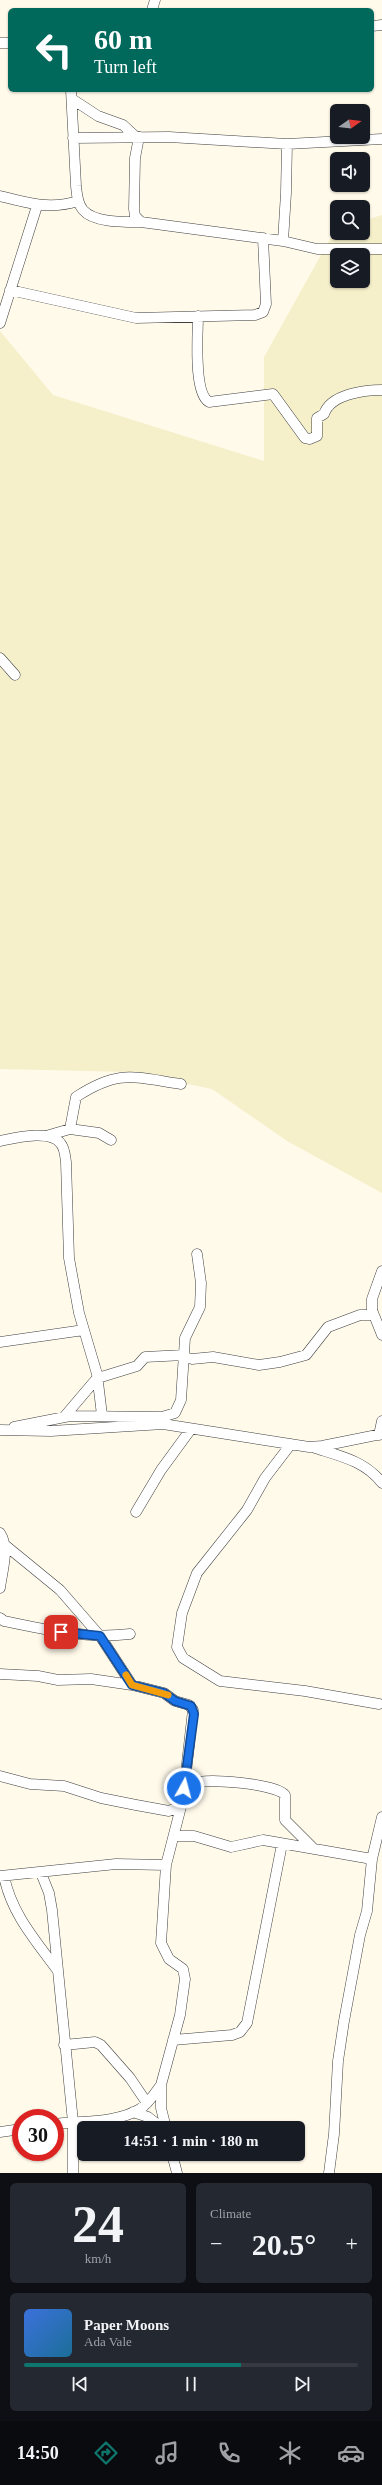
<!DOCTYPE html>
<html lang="en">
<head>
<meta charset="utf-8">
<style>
	body { margin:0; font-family:"Times New Roman",serif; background:#242831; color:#f1f3f6; height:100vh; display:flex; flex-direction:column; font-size:15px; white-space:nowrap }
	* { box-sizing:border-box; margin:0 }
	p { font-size:13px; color:#9ea1a6 }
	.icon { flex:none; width:22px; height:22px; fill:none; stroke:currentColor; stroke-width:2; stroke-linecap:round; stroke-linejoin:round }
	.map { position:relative; height:2173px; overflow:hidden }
	.drawer { display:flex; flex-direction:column; gap:10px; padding:10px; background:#0d0f14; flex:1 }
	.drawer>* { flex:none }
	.banner { position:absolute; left:8px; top:8px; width:366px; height:84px; border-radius:6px; box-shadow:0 1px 3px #0004; background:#00695c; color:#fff; overflow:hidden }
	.needle { width:26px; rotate:76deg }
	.controls { position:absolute; left:330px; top:104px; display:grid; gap:8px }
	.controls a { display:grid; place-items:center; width:40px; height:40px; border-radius:6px; background:#171b24; box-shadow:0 1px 3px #0004; font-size:20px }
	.speed { position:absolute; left:12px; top:2109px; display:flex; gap:8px; font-size:20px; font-weight:700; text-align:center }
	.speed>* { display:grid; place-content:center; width:52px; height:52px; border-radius:50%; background:#171b24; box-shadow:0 1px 3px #0004; line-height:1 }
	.speed .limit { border:6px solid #d22; background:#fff; color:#111 }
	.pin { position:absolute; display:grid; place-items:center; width:34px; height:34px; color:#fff; margin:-17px; border-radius:8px; box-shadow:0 2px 6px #0006 }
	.me { position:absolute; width:44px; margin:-22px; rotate:7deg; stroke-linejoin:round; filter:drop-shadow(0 0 3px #0008) }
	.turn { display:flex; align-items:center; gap:14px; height:84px; padding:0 20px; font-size:18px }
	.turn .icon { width:52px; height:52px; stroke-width:2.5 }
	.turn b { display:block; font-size:28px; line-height:34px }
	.big { font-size:30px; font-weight:600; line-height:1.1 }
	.drawer .tile { flex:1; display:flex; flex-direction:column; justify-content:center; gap:6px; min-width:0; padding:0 14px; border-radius:6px; background:#242831 }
	.drawer .dial { align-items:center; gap:0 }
	.dial b { font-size:52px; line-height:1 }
	.song { display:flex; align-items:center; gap:12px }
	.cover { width:48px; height:48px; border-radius:6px; background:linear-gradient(135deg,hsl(220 70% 55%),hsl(200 70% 35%)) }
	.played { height:4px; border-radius:2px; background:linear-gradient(90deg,#0f766e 65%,#363941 65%) }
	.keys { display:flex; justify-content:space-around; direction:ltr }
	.heat { display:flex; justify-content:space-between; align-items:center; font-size:22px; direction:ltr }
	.drawer .tiles { flex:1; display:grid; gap:10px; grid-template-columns:1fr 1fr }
	.tile:last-child { grid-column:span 2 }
	.trip { position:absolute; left:77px; top:2121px; width:228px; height:40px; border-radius:6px; background:#171b24; box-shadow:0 1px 3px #0004; font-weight:600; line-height:40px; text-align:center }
	.tab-bar { display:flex; height:64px; justify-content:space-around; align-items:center; background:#090b0e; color:#9ea1a6 }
	.tab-bar .icon { width:28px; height:28px }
	.tab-bar .selected { color:#0f766e }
	.tab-bar b { font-size:18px; color:#f1f3f6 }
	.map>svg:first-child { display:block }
	.farmland { fill:#f5efca; fill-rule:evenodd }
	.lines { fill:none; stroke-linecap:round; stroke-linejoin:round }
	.minor-casing { stroke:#3e3e3e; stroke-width:11 }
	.minor { stroke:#fff; stroke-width:10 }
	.route-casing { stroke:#114b97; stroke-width:10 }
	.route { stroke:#1a73e8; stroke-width:7 }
	.slow { stroke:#f59e0b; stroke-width:7 }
</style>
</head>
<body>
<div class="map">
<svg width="382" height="2173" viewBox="0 0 382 2173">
	<rect width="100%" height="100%" fill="#fffaea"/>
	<!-- farmland -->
	<path class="farmland" d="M382,215V1193L287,1141L212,1089L130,1072L0,1069V331L53,395L264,461V357L335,230L337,229V233H363V221ZM337,255H363V281H337Z"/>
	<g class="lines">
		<defs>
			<path id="minor" d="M152,10L155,0
				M372,26L382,25
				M0,43H10
				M71,90L76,186C77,194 77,203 83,210C94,223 125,222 141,222
				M72,99L98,116L123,125L136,137
				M139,137L135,158L134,209L135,216L141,222L283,241L317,249H382
				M73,138L169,137L287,144L382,139
				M0,196C27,203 50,210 78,201
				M283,241L286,193L287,144
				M10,290L136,318L255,315L263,312L266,304L263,238
				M198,316C198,333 193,393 209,402L273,394L305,438L310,439L317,436V418L324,414C331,394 364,390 382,390
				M0,323L37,206
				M0,658L15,675
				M70,1129L99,1133L111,1140
				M46,1136L70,1129L76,1097C119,1069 133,1077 181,1084
				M0,1141C15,1138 51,1129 61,1144C65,1149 65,1156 66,1162L69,1258L79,1313L97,1374L102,1415
				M382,1271L372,1299V1310L382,1335
				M0,1342L84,1330
				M184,1357L192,1359L213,1357L259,1365L280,1362L306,1355L328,1327L360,1315H374
				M98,1378L137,1366L145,1357L184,1355
				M64,1417L98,1377
				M14,1427L70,1416L162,1417L175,1413L181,1400L185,1338L200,1307L201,1283L197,1254
				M0,1430L51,1431L163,1424L309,1447L322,1446L382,1434
				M379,1435L382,1421
				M291,1444L265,1478L247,1510L197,1573L182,1613L177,1647L183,1658L220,1681L305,1691L379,1704
				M315,1448C340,1456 365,1461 382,1483
				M136,1512L161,1470L191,1429
				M0,1533C10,1548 2,1571 0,1588
				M5,1545L60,1590L100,1636L132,1685
				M0,1618L4,1621C46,1630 87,1639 130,1634
				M0,1674L38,1676L58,1680L91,1679L132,1685L164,1693L175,1701L189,1705L193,1710L183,1799L166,1865L161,1943L169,1959L183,1969L185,1979L180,2015L161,2085V2108L166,2128
				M0,1776L30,1784L64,1786L101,1798L136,1805L169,1811L178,1807C183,1799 184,1787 192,1784C205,1777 276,1784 285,1795V1820L314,1849
				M175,1836H194L231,1847L263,1840L372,1859
				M41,1873L49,1893L52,1910L73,2122V2173
				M0,1876L116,1864L166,1865
				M4,1876C11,1913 36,1941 58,1971
				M173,2040L232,2035L240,2032L247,2023L282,1844
				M64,2045L95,2042L101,2045L130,2078L147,2103
				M133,2112L148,2117L162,2128
				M55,2124C81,2121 117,2123 140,2109C149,2103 155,2093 161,2085
				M0,2132L21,2129
				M172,2154L177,2173
				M329,2173L334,2134L338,2061L344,2021L360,1935L367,1911L372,1859L382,1817"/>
		</defs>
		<!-- minor casing -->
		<use href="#minor" class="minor-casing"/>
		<!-- minor -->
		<use href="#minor" class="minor"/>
	</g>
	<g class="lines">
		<defs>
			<path id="route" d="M61,1632L100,1636L132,1685L164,1693L175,1701L191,1706L194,1714L184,1788"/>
		</defs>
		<!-- route casing -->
		<use href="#route" class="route-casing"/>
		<!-- route -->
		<use href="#route" class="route"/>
		<!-- slow -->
		<path class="slow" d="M126,1675L132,1685L168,1695"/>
	</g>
</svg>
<div class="controls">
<a><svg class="needle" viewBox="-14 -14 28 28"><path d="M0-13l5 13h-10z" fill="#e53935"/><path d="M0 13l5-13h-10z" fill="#9ea1a6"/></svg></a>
<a><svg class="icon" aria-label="sound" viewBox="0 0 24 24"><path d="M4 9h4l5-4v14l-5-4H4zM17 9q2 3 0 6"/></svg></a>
<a><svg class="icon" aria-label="search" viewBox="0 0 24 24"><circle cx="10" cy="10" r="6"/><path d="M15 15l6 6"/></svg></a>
<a><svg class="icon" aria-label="layers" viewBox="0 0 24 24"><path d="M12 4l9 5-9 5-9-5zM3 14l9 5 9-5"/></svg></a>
</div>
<div class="speed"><div class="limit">30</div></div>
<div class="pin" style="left:61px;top:1632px;background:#d93025"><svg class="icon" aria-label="arrive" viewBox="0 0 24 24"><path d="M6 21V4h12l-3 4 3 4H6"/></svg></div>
<svg class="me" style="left:184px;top:1788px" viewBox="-20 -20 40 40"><circle r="17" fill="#1a73e8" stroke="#fff" stroke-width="3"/><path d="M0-11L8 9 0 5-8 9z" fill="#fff"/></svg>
<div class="trip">14:51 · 1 min · 180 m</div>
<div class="banner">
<div class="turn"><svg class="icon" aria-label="left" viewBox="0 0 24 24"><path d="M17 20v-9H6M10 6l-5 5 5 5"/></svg><div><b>60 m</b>Turn left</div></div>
</div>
</div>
<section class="drawer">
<div class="tiles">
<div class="tile dial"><b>24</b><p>km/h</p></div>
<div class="tile"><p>Climate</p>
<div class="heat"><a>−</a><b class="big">20.5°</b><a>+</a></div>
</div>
<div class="tile">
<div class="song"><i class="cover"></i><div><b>Paper Moons</b><p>Ada Vale</p></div></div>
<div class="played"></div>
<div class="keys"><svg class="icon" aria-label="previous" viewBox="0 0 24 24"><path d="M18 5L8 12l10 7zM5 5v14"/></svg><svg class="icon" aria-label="pause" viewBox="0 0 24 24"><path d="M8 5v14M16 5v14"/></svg><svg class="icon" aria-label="next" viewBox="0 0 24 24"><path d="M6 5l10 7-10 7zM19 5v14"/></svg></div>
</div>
</div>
</section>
<nav class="tab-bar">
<b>14:50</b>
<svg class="icon selected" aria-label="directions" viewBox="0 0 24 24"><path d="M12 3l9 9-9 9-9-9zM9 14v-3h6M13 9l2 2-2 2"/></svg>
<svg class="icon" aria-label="music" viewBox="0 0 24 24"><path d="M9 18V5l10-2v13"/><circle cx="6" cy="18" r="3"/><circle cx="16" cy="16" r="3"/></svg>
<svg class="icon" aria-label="phone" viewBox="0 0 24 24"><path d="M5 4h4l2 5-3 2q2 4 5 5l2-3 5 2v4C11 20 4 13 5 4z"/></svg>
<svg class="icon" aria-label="climate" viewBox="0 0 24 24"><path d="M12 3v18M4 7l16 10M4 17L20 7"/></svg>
<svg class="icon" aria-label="car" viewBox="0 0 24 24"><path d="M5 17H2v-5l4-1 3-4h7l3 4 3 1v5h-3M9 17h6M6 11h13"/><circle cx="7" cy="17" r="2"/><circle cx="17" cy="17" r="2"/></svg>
</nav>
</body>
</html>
